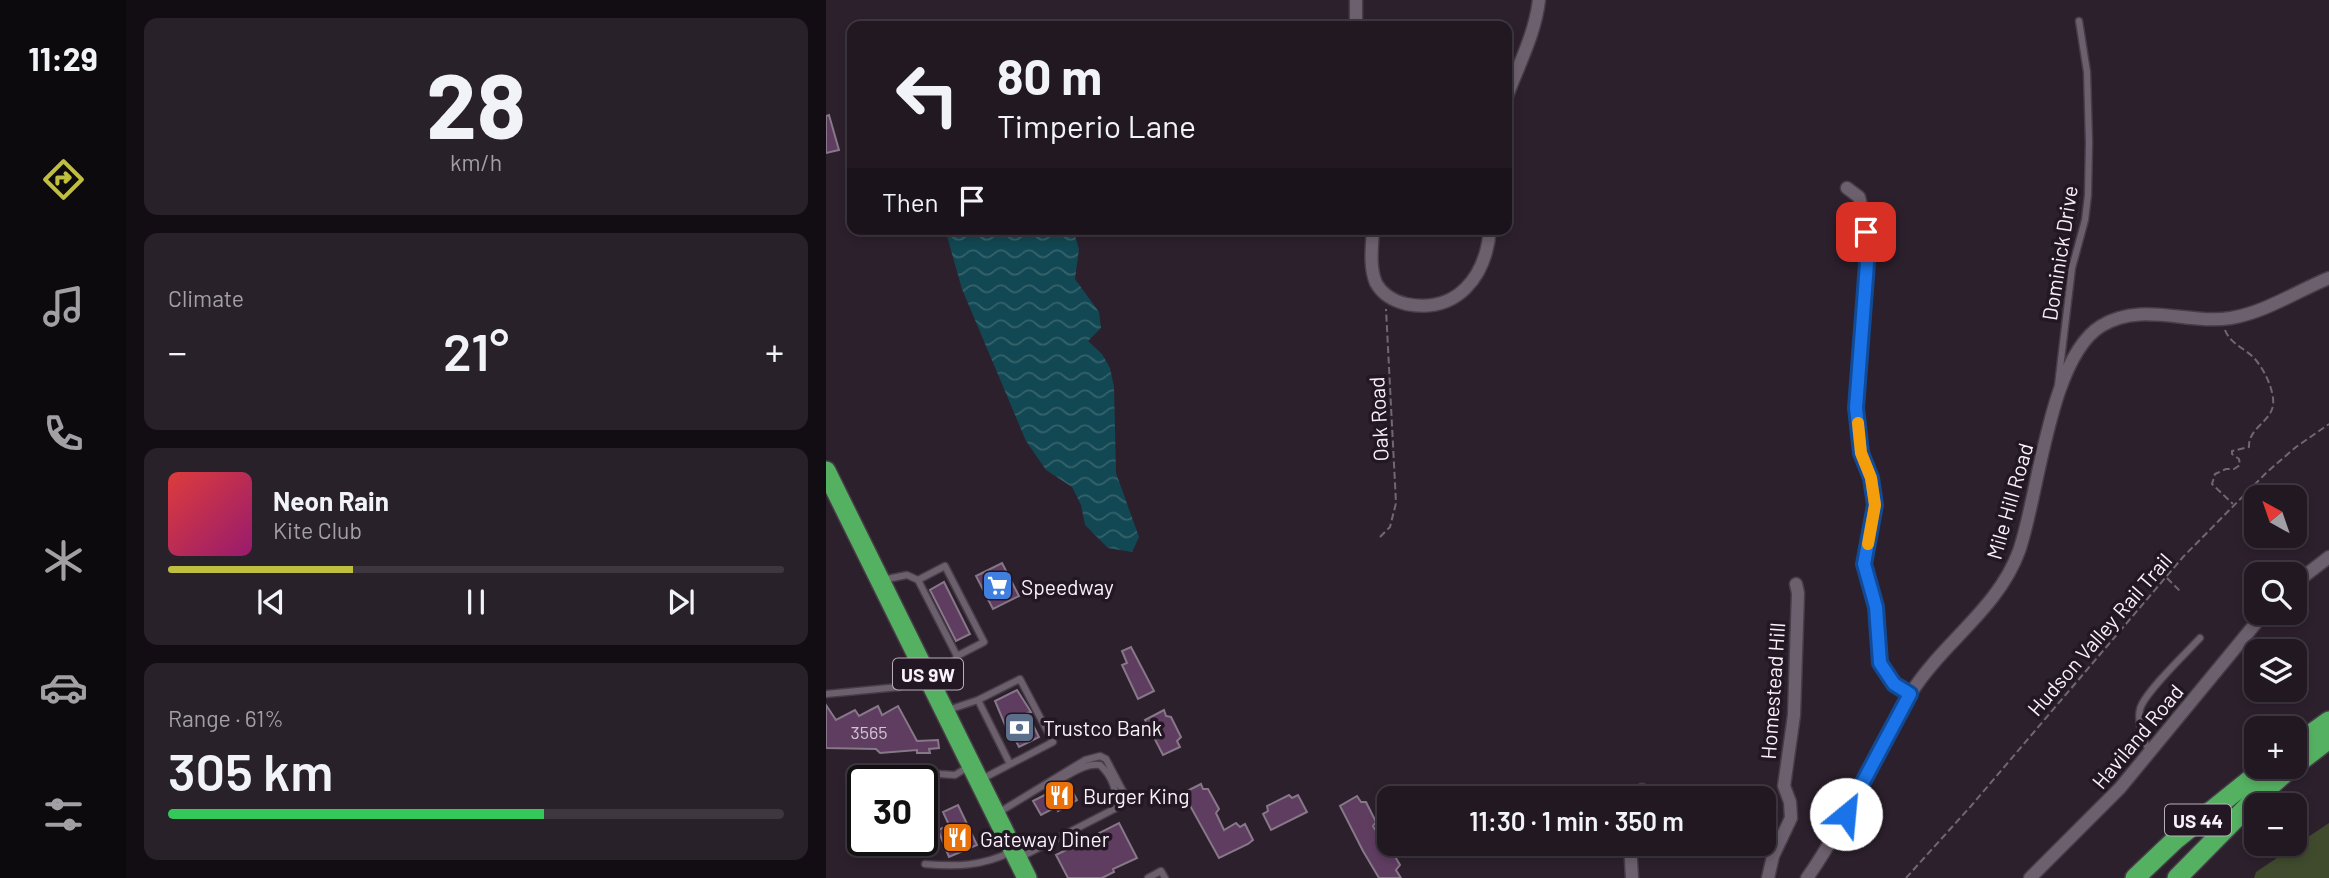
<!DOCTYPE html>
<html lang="en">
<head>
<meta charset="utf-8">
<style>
	body { margin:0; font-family:Barlow,sans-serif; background:#29212a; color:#f1f3f6; height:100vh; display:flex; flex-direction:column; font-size:26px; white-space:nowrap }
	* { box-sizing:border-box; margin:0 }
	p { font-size:23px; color:#a2a0a5 }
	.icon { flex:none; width:38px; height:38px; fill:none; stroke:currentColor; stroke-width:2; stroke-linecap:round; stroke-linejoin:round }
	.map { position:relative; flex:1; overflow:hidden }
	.drawer { display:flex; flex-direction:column; gap:18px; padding:18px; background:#120d13; width:700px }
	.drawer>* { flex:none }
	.top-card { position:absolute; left:21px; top:21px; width:665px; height:214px; border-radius:14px; box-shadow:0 4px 10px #0003,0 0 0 2px #3e3740; background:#211822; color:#f1f3f6; overflow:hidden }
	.needle { width:46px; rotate:320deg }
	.tools { position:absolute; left:1418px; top:485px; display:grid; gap:14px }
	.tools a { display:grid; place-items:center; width:63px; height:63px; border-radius:14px; background:#211822; box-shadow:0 4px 10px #0003,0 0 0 2px #3e3740; font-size:35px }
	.speed { position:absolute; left:21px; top:765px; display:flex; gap:14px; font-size:35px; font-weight:700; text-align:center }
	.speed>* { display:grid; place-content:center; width:91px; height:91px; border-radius:50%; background:#211822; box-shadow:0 4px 10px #0003,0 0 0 2px #3e3740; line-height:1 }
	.speed .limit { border:4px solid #111; border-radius:10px; background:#fff; color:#111 }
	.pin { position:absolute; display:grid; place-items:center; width:60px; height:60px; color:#fff; margin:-30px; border-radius:14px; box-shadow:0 4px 10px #0006 }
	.me { position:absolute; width:77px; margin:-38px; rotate:28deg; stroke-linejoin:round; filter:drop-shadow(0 0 5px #0008) }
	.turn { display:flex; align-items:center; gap:24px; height:147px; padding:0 35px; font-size:32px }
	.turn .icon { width:91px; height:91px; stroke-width:2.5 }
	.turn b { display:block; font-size:49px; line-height:60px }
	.then { display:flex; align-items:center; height:66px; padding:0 35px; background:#0003; gap:14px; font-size:26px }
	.big { font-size:52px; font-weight:600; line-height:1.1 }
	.drawer .card { flex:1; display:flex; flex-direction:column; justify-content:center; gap:10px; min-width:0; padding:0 24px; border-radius:14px; background:#29212a }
	.drawer .dial { align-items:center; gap:0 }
	.dial b { font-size:91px; line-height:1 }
	.song { display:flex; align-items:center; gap:21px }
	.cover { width:84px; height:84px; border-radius:10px; background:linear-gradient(135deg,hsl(0 70% 55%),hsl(320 70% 35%)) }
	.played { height:7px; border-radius:4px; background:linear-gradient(90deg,#bfbe41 30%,#3e3740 30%) }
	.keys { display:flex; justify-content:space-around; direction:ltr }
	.heat { display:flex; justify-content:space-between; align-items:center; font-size:38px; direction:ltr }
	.charge { height:10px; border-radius:5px; background:linear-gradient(90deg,#34c759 61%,#3e3740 0) }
	.trip { position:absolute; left:551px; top:786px; width:399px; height:70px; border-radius:14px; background:#211822; box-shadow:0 4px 10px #0003,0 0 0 2px #3e3740; font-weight:600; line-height:70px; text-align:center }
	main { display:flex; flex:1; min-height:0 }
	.menu { display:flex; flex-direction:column; width:126px; justify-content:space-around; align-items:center; background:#0d0a0e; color:#a2a0a5 }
	.menu .icon { width:49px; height:49px }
	.menu .selected { color:#bfbe41 }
	.menu b { font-size:32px; color:#f1f3f6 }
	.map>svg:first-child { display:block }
	.park { fill:#404b2e }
	.water { fill:url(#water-waves) }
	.building { fill:#5f3d61; stroke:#867887; stroke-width:2 }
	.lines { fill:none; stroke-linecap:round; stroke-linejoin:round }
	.service-casing { stroke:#463d47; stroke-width:9 }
	.minor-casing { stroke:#463d47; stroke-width:15 }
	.trunk-casing { stroke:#463d47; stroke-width:22 }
	.path { stroke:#716772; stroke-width:2; stroke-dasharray:7 3.5; stroke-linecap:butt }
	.service { stroke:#6d606e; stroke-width:6 }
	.minor { stroke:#6d606e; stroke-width:12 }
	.trunk { stroke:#55b162; stroke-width:19 }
	.route-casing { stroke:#114b97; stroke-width:18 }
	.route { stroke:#1a73e8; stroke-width:12 }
	.slow { stroke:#f59e0b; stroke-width:12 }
	.labels { text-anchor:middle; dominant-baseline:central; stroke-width:7; stroke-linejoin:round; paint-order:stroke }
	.number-label { font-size:18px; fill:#d2c4d3 }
	.shield { fill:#221723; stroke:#b8b0b9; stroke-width:2 }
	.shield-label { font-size:19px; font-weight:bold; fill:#f9f1f9 }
	.street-label { font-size:21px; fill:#f9f1f9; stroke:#221723 }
	.poi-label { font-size:21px; fill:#f9f1f9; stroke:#221723; text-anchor:start }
</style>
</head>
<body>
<main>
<nav class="menu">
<b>11:29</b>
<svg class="icon selected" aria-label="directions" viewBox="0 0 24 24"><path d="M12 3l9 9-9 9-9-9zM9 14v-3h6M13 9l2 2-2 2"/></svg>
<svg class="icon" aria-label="music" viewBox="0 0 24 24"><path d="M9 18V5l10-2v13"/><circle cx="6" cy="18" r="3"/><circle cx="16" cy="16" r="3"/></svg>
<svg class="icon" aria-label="phone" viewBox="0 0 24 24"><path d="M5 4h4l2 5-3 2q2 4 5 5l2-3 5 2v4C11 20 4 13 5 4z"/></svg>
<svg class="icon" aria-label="climate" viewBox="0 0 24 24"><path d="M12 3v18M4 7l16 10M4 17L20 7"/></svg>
<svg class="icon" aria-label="car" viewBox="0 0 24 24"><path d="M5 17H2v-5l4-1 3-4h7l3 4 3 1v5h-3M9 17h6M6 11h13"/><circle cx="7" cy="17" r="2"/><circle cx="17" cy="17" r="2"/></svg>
<svg class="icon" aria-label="filters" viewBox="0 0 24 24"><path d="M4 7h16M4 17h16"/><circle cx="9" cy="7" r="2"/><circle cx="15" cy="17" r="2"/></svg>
</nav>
<section class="drawer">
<div class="card dial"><b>28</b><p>km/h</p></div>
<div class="card"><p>Climate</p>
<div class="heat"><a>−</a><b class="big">21°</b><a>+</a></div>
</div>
<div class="card">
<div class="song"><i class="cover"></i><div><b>Neon Rain</b><p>Kite Club</p></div></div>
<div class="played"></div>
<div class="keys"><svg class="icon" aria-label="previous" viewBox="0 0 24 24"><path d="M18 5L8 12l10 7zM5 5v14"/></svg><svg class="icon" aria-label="pause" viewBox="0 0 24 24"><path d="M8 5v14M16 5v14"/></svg><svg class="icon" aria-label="next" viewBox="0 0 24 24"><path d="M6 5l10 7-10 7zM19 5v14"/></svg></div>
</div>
<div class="card"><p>Range · 61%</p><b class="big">305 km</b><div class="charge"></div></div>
</section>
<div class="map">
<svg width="1503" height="878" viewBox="0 0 1503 878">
	<defs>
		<pattern id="water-waves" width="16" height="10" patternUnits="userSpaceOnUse" patternTransform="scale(1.75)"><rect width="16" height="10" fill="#124853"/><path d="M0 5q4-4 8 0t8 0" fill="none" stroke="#35636c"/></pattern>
	</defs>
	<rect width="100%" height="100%" fill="#2c202d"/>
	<!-- park -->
	<path class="park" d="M1503,823V878H1428L1430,872Z"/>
	<!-- water -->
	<path class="water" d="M119,229H247L253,249L249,279L273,312L275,328L262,341L276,354L284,368L288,387L290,473L313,537L306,552L282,548L259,525L255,505L246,487L220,470L200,441L136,289Z"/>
	<!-- building -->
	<path class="building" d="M3,115L13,150L0,153V116Z
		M176,563L193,596L167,609L150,576Z
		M118,582L144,634L130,641L104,590Z
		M305,647L328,691L312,699L296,665L301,663L296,651Z
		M191,690L205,712L201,713L213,737L193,747L188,737L185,739L169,701Z
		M0,705L10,720L29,710L33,716L52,706L56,715L72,706L91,741L112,740L113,748L103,749L104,753H91V750L54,753L50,749L0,748Z
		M338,710L340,716L345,717L355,737L351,741L354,747L337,755L319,720Z
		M242,783L251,800L232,811L230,807L215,815L207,801Z
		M375,784L377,789H382L393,809L390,813L398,830L410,823L414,827L419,824L427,840L422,844L393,858L357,793Z
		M463,795L466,798L472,795L481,812L445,830L437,814L442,811L441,806Z
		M531,796L535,802H540L550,822L547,826L559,846H563L574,865L570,870L575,878H553L537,851L514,806Z
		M132,805L151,845L123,857L112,830L123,825L117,812Z
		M293,823L311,858L287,869L288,872L276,878H242L230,855Z"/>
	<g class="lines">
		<defs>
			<path id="service" d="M1232,385L1246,268L1259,220L1262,195L1263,142L1261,72L1253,21
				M56,580L81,575L92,580L131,656L158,642L119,566L92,580
				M108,684L127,664L131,656
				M0,694L73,687L96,675
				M152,700L184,764
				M122,710L152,700L194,679L227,742L156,779
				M1323,751C1317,739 1311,723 1314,709C1318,693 1361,652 1374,638
				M97,773L129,775L142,767
				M217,786C236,783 254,762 274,765C286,776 293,793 288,809
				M172,813L259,760L274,756L280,759L301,799L298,804L193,858
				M99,864C130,867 156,866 185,852
				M322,878L335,871L339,878"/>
			<path id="minor" d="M530,0V26
				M681,96C693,64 709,34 713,0
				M1021,188L1033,197L1037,214L1042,250L1029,408L1036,453L1045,478L1049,505L1038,564L1050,607L1054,663L1068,684L1084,694
				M547,229C546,246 543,267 550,283C556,294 568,301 580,304C631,314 660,277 664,229
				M1468,584L1503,557
				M813,798L816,790
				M804,844L806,878
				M942,878L947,856L965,818L964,802L958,786L968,715L972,593L970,584
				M981,878C1022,820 1047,753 1085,693C1117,642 1172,609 1193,551C1213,494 1223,358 1275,326C1316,301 1362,325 1405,318C1440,312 1471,291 1503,278
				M1204,878L1294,788L1439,612"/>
			<path id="trunk" d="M0,471L201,878
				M1468,746L1503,721
				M1468,766L1503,739
				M1309,878L1349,840L1441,766
				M1351,878L1427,801L1467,766"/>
		</defs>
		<!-- service casing -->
		<use href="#service" class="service-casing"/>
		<!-- minor casing -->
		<use href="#minor" class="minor-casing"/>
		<!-- trunk casing -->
		<use href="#trunk" class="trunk-casing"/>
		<!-- path -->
		<path class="path" d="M1399,330C1404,343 1416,347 1426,356C1437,366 1449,391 1447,405C1445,422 1422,428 1423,447L1406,451V454L1413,459L1414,465L1408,469H1400L1389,474L1386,484L1407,504
			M554,537L564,527L570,503L560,309
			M1341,578L1354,591
			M1080,878L1145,806L1357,557L1441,472L1470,447L1503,424"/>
		<!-- service -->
		<use href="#service" class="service"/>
		<!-- minor -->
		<use href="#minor" class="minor"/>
		<!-- trunk -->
		<use href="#trunk" class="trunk"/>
	</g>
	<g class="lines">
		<defs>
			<path id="route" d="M1020,814L1084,694L1068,684L1054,663L1050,607L1038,564L1049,505L1045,478L1035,453L1030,408L1042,250L1040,232"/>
		</defs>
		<!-- route casing -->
		<use href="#route" class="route-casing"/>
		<!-- route -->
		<use href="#route" class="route"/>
		<!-- slow -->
		<path class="slow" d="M1032,423L1035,453L1045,478L1049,505L1042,544"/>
	</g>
	<!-- icons -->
	<defs>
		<symbol id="supermarket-square" viewBox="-11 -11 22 22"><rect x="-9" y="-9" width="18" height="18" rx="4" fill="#3f7fe0" stroke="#221723"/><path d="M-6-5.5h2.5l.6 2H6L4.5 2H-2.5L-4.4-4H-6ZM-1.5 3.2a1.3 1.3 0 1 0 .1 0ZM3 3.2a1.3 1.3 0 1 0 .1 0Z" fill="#fff"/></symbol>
		<symbol id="bank-square" viewBox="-11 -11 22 22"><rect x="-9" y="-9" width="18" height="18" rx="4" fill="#5c6f8a" stroke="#221723"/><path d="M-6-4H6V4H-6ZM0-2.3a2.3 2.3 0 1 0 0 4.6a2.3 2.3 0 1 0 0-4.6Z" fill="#fff"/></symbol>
		<symbol id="restaurant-square" viewBox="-11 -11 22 22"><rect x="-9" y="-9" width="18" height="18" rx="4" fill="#e8710a" stroke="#221723"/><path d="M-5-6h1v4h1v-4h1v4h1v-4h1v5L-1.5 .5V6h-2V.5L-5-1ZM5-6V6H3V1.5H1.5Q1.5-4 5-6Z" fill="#fff"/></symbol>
	</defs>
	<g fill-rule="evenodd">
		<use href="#supermarket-square" x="154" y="568" width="35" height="35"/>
		<use href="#bank-square" x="176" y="710" width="35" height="35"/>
		<use href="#restaurant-square" x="216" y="778" width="35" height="35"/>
		<use href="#restaurant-square" x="114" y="820" width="35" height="35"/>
	</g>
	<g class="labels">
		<!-- number labels -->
		<g class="number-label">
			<text x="43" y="732">3565</text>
		</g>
		<!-- shield labels -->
		<g class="shield">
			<rect x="67" y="658.5" width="70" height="31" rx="5"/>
			<rect x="1339" y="804.5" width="66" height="31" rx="5"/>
		</g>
		<g class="shield-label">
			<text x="102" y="674">US 9W</text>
			<text x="1372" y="820">US 44</text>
		</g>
		<!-- street labels -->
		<g class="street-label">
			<text transform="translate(1233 253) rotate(-81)">Dominick Drive</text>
			<text transform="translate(552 419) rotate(-93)">Oak Road</text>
			<text transform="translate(1183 501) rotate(-74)">Mile Hill Road</text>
			<text transform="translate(1273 634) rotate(-49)">Hudson Valley Rail Trail</text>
			<text transform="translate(946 691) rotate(-86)">Homestead Hill</text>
			<text transform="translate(1311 736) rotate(-50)">Haviland Road</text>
		</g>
		<!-- poi labels -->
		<g class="poi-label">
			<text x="195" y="586">Speedway</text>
			<text x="217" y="727">Trustco Bank</text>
			<text x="257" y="795">Burger King</text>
			<text x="154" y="838">Gateway Diner</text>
		</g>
	</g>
</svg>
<div class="tools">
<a><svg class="needle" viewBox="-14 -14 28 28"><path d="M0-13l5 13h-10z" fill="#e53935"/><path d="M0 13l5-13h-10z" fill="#a2a0a5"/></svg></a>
<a><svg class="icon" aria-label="search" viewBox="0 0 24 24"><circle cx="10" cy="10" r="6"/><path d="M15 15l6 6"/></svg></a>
<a><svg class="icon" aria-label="layers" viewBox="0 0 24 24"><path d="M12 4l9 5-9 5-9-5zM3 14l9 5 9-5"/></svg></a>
<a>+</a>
<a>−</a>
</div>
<div class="speed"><div class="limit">30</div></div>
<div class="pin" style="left:1040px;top:232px;background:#d93025"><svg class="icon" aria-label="arrive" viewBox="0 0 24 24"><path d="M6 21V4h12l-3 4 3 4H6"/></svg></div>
<svg class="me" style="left:1020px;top:814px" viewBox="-20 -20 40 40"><circle r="19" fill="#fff"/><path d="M0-13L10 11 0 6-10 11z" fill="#1a73e8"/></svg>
<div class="trip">11:30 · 1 min · 350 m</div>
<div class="top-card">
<div class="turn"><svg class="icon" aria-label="left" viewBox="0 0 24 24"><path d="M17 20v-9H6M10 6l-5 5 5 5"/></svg><div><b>80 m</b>Timperio Lane</div></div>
<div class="then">Then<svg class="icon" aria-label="arrive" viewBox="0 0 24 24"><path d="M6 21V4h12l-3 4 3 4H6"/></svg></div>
</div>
</div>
</main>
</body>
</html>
